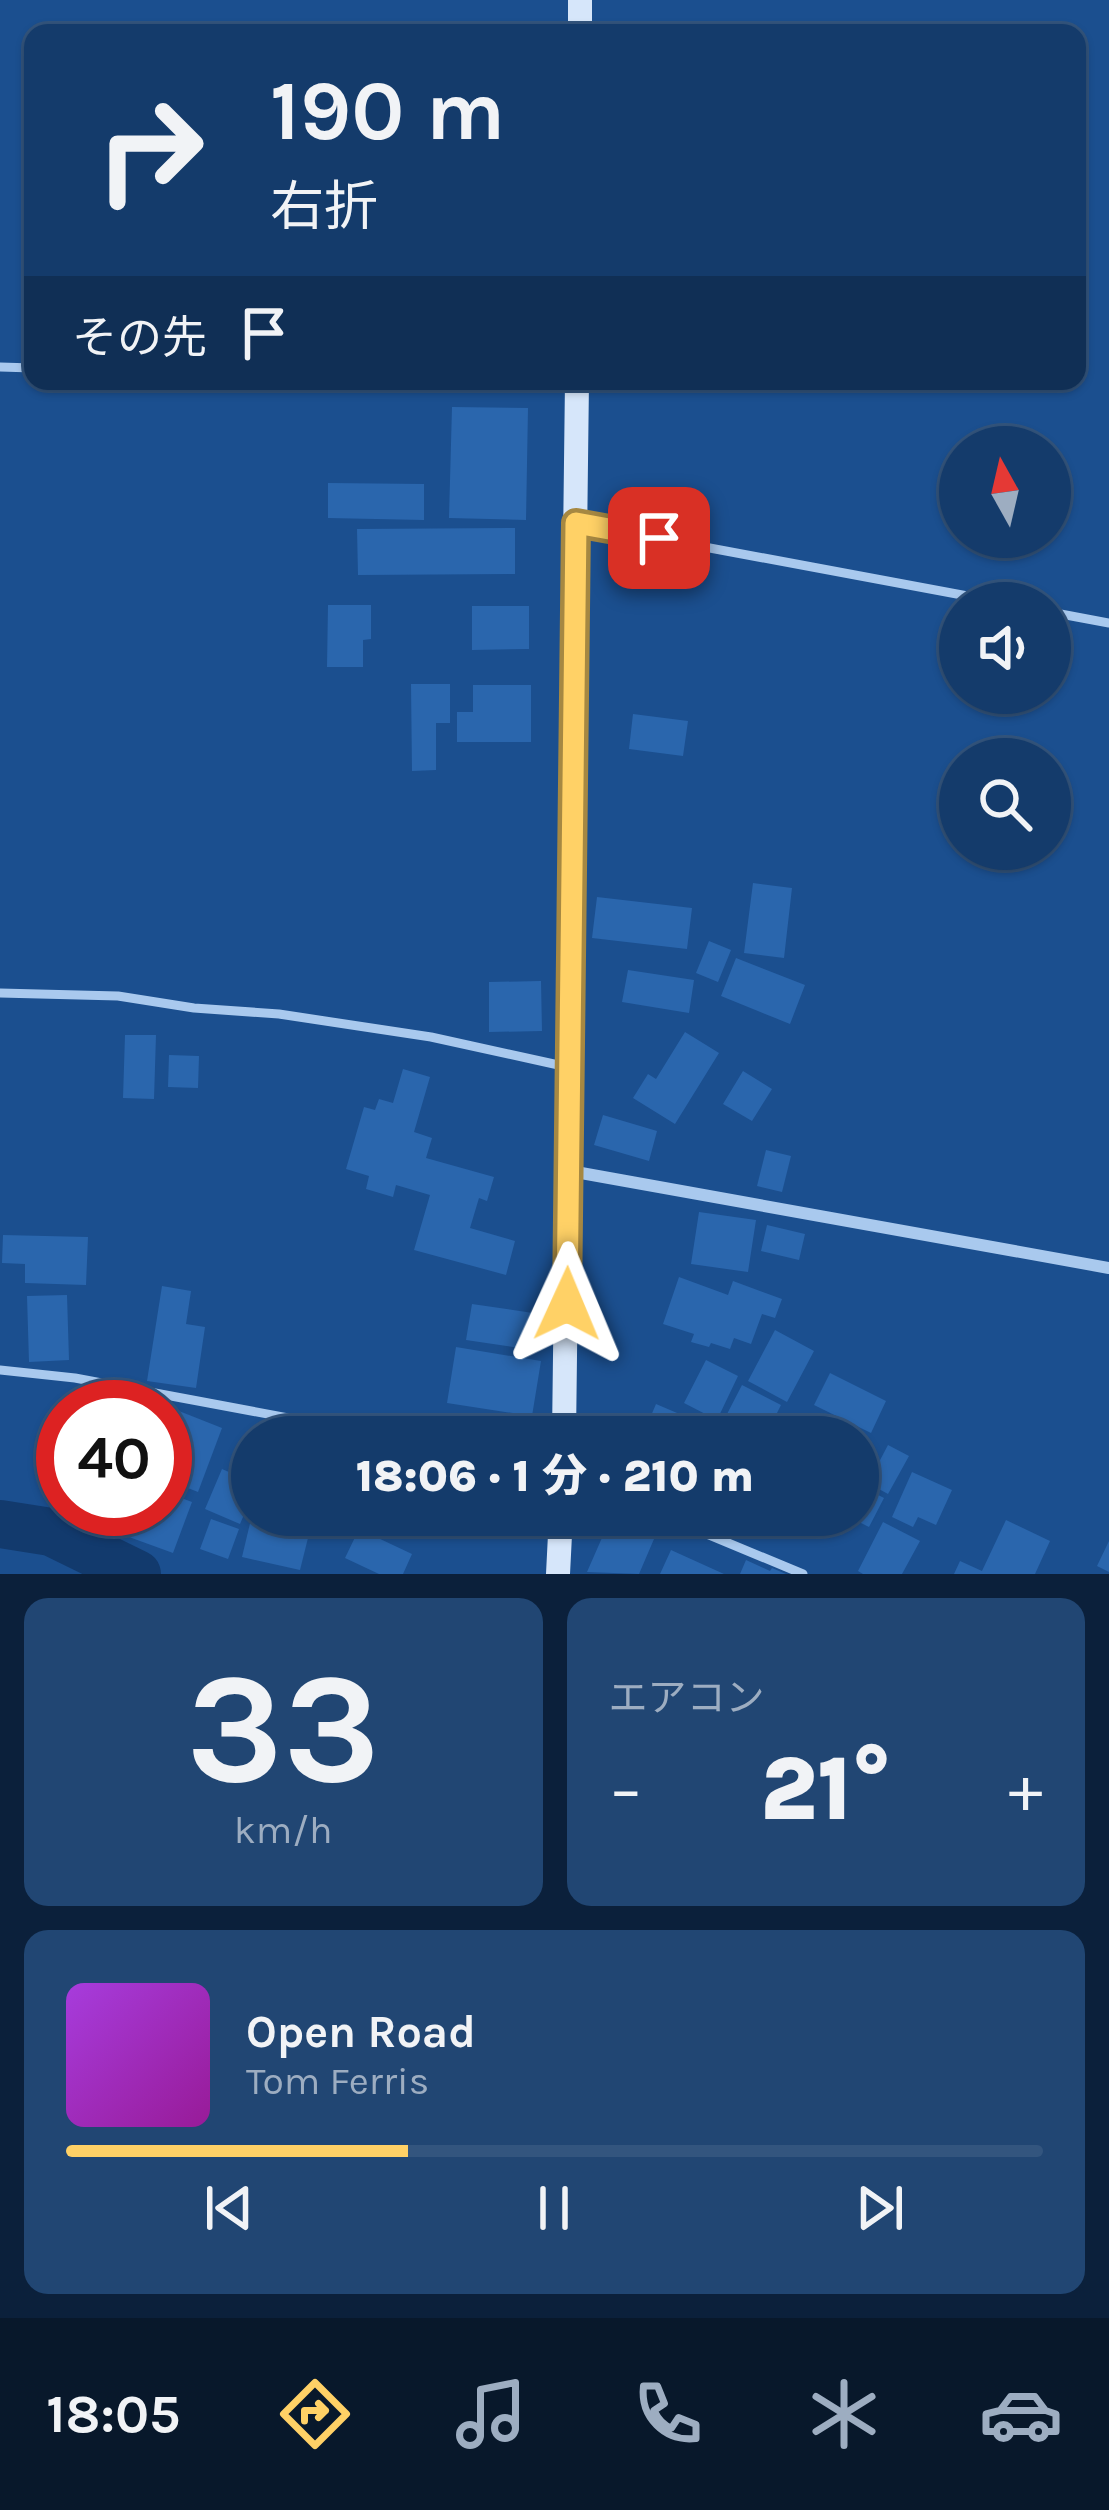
<!DOCTYPE html>
<html lang="ja">
<head>
<meta charset="utf-8">
<style>
	body { margin:0; font-family:Karla,"Noto Sans JP",sans-serif; background:#214673; color:#f1f3f6; height:100vh; display:flex; flex-direction:column; font-size:45px; white-space:nowrap }
	* { box-sizing:border-box; margin:0 }
	p { font-size:39px; color:#9dadc1 }
	.icon { flex:none; width:66px; height:66px; fill:none; stroke:currentColor; stroke-width:2; stroke-linecap:round; stroke-linejoin:round }
	.map { position:relative; height:1574px; overflow:hidden }
	.sheet { display:flex; flex-direction:column; gap:24px; padding:24px; background:#0b203b; flex:1 }
	.sheet>* { flex:none }
	.top-card { position:absolute; left:24px; top:24px; width:1062px; height:366px; border-radius:24px; box-shadow:0 3px 9px #0004,0 0 0 3px #33557e; background:#143b6b; color:#f1f3f6; overflow:hidden }
	.needle { width:78px; rotate:352deg }
	.buttons { position:absolute; left:939px; top:426px; display:grid; gap:24px }
	.buttons a { display:grid; place-items:center; width:132px; height:132px; border-radius:50%; background:#143b6b; box-shadow:0 3px 9px #0004,0 0 0 3px #33557e; font-size:60px }
	.speed { position:absolute; left:36px; top:1380px; display:flex; gap:24px; font-size:60px; font-weight:700; text-align:center }
	.speed>* { display:grid; place-content:center; width:156px; height:156px; border-radius:50%; background:#143b6b; box-shadow:0 3px 9px #0004,0 0 0 3px #33557e; line-height:1 }
	.speed .limit { border:18px solid #d22; background:#fff; color:#111 }
	.pin { position:absolute; display:grid; place-items:center; width:102px; height:102px; color:#fff; margin:-51px; border-radius:24px; box-shadow:0 6px 18px #0006 }
	.me { position:absolute; width:132px; margin:-66px; rotate:1deg; stroke-linejoin:round; filter:drop-shadow(0 0 9px #0008) }
	.turn { display:flex; align-items:center; gap:42px; height:252px; padding:0 48px; font-size:54px }
	.turn .icon { width:156px; height:156px; stroke-width:2.5 }
	.turn b { display:block; font-size:84px; line-height:102px }
	.then { display:flex; align-items:center; height:114px; padding:0 48px; background:#0003; gap:24px; font-size:45px }
	.big { font-size:90px; font-weight:800; line-height:1.1 }
	.sheet .card { flex:1; display:flex; flex-direction:column; justify-content:center; gap:18px; min-width:0; padding:0 42px; border-radius:24px; background:#214673 }
	.sheet .dial { align-items:center; gap:0 }
	.dial b { font-size:156px; line-height:1 }
	.song { display:flex; align-items:center; gap:36px }
	.cover { width:144px; height:144px; border-radius:18px; background:linear-gradient(135deg,hsl(280 70% 55%),hsl(300 70% 35%)) }
	.played { height:12px; border-radius:6px; background:linear-gradient(90deg,#ffd166 35%,#33557e 35%) }
	.keys { display:flex; justify-content:space-around; direction:ltr }
	.heat { display:flex; justify-content:space-between; align-items:center; font-size:66px; direction:ltr }
	.sheet .tiles { flex:1; display:grid; gap:24px; grid-template-columns:1fr 1fr }
	.card:last-child { grid-column:span 2 }
	.trip { position:absolute; left:231px; top:1416px; width:648px; height:120px; border-radius:60px; background:#143b6b; box-shadow:0 3px 9px #0004,0 0 0 3px #33557e; font-weight:800; line-height:120px; text-align:center }
	.dock { display:flex; height:192px; justify-content:space-around; align-items:center; background:#08182b; color:#9dadc1 }
	.dock .icon { width:84px; height:84px }
	.dock .selected { color:#ffd166 }
	.dock b { font-size:54px; color:#f1f3f6 }
	.map>svg:first-child { display:block }
	.lines { fill:none; stroke-linecap:round; stroke-linejoin:round }
	.river { stroke:#123a6d; stroke-width:48 }
	.building { fill:#2a66ad }
	.lane { stroke:#a9c9ee; stroke-width:9 }
	.street { stroke:#a9c9ee; stroke-width:12 }
	.secondary { stroke:#d6e6fa; stroke-width:24 }
	.route-casing { stroke:#a68842; stroke-width:30 }
	.route { stroke:#ffd166; stroke-width:21 }
</style>
</head>
<body>
<div class="map">
<svg width="1109" height="1574" viewBox="0 0 1109 1574">
	<rect width="100%" height="100%" fill="#1b4f8f"/>
	<g class="lines">
		<!-- river -->
		<path class="river" d="M0,1524L51,1532L137,1574"/>
	</g>
	<!-- building -->
	<path class="building" d="M452,407L528,408L526,520L449,518Z
		M328,483L424,484V520L328,518Z
		M515,528V574L358,575L357,529Z
		M328,605H371V639L363,640V667H327Z
		M472,606H529V649L472,650Z
		M411,684H450V723H436V770L412,771Z
		M473,685H531V742H457V712H473Z
		M633,714L688,721L683,756L629,749Z
		M753,883L792,888L784,958L744,953Z
		M597,897L692,908L687,949L592,938Z
		M709,941L731,950L718,982L696,973Z
		M736,958L805,985L790,1024L721,996Z
		M628,970L694,980L689,1013L622,1002Z
		M541,981L542,1031L489,1032V982Z
		M685,1032L719,1053L675,1124L633,1098L648,1074L656,1079Z
		M125,1035H156L154,1099L123,1098Z
		M169,1055L199,1056L198,1088L168,1087Z
		M403,1069L430,1077L414,1132L432,1138L426,1158L494,1177L487,1201L479,1198L470,1228L515,1241L506,1275L414,1250L430,1195L396,1185L393,1197L366,1189L369,1176L346,1169L364,1107L375,1110L379,1099L393,1103Z
		M743,1071L772,1089L752,1121L723,1104Z
		M603,1115L657,1131L649,1161L594,1145Z
		M766,1150L791,1156L782,1192L757,1186Z
		M699,1212L756,1220L748,1272L691,1264Z
		M767,1225L805,1234L799,1260L761,1251Z
		M3,1235L88,1237L86,1285L25,1283V1264L2,1263Z
		M679,1277L728,1295L733,1281L782,1299L775,1318L762,1314L751,1344L734,1338L730,1349L711,1343L709,1347L691,1342L694,1334L663,1324Z
		M162,1286L191,1291L186,1324L205,1327L196,1388L147,1381Z
		M67,1295L69,1360L29,1362L27,1296Z
		M472,1304L533,1313L527,1349L466,1340Z
		M775,1330L814,1351L787,1402L748,1381Z
		M456,1347L541,1361L532,1416L447,1403Z
		M706,1360L738,1376L717,1420L684,1403Z
		M830,1373L886,1401L871,1433L814,1405Z
		M742,1385L781,1405L766,1435L726,1416Z
		M91,1389L139,1403L138,1407H86Z
		M656,1404L710,1427L705,1437H642Z
		M179,1411L222,1428L198,1492L165,1479V1448Z
		M812,1415L861,1437H801Z
		M888,1445L909,1456L888,1494L868,1483Z
		M222,1469L252,1482V1496L240,1524L205,1509Z
		M912,1472L952,1490L936,1525L918,1517L913,1527L892,1517Z
		M63,1475V1509L52,1505Z
		M863,1487L884,1498L869,1527L845,1515H858V1498Z
		M165,1492L192,1502L173,1553L129,1537L140,1509H165Z
		M83,1509H104L101,1518L82,1513Z
		M111,1509H129L124,1530L107,1526Z
		M252,1515H304L300,1532L309,1534L300,1570L242,1557Z
		M612,1515L657,1532L639,1574L587,1572Z
		M211,1519L239,1529L228,1559L200,1549Z
		M1006,1520L1050,1541L1035,1574H954L960,1561L982,1571Z
		M883,1522L920,1541L902,1574H863L858,1571Z
		M359,1529L412,1554L403,1574H379L345,1558Z
		M1109,1541V1572L1097,1566Z
		M671,1550L724,1574H660Z
		M746,1560L770,1571L772,1568L786,1574H740Z"/>
	<g class="lines">
		<!-- lane -->
		<path class="lane" d="M0,367L33,368
			M576,523L1005,603
			M1050,612L1109,623
			M0,993L118,996L194,1008L279,1014L431,1037L563,1066
			M0,1370L75,1378L390,1437
			M661,1515L803,1574"/>
		<!-- street -->
		<path class="street" d="M570,1171L1109,1268"/>
		<!-- secondary -->
		<path class="secondary" d="M580,33V0
			M564,1437L577,381
			M558,1574L561,1515"/>
	</g>
	<g class="lines">
		<defs>
			<path id="route" d="M567,1304L576,523L659,538"/>
		</defs>
		<!-- route casing -->
		<use href="#route" class="route-casing"/>
		<!-- route -->
		<use href="#route" class="route"/>
	</g>
</svg>
<div class="buttons">
<a><svg class="needle" viewBox="-14 -14 28 28"><path d="M0-13l5 13h-10z" fill="#e53935"/><path d="M0 13l5-13h-10z" fill="#9dadc1"/></svg></a>
<a><svg class="icon" aria-label="sound" viewBox="0 0 24 24"><path d="M4 9h4l5-4v14l-5-4H4zM17 9q2 3 0 6"/></svg></a>
<a><svg class="icon" aria-label="search" viewBox="0 0 24 24"><circle cx="10" cy="10" r="6"/><path d="M15 15l6 6"/></svg></a>
</div>
<div class="speed"><div class="limit">40</div></div>
<div class="pin" style="left:659px;top:538px;background:#d93025"><svg class="icon" aria-label="arrive" viewBox="0 0 24 24"><path d="M6 21V4h12l-3 4 3 4H6"/></svg></div>
<svg class="me" style="left:567px;top:1304px" viewBox="-20 -20 40 40"><path d="M0-17L14 15 0 8-14 15z" fill="#ffd166" stroke="#fff" stroke-width="4"/></svg>
<div class="trip">18:06 · 1 分 · 210 m</div>
<div class="top-card">
<div class="turn"><svg class="icon" aria-label="right" viewBox="0 0 24 24"><path d="M7 20v-9h11M14 6l5 5-5 5"/></svg><div><b>190 m</b>右折</div></div>
<div class="then">その先<svg class="icon" aria-label="arrive" viewBox="0 0 24 24"><path d="M6 21V4h12l-3 4 3 4H6"/></svg></div>
</div>
</div>
<section class="sheet">
<div class="tiles">
<div class="card dial"><b>33</b><p>km/h</p></div>
<div class="card"><p>エアコン</p>
<div class="heat"><a>−</a><b class="big">21°</b><a>+</a></div>
</div>
<div class="card">
<div class="song"><i class="cover"></i><div><b>Open Road</b><p>Tom Ferris</p></div></div>
<div class="played"></div>
<div class="keys"><svg class="icon" aria-label="previous" viewBox="0 0 24 24"><path d="M18 5L8 12l10 7zM5 5v14"/></svg><svg class="icon" aria-label="pause" viewBox="0 0 24 24"><path d="M8 5v14M16 5v14"/></svg><svg class="icon" aria-label="next" viewBox="0 0 24 24"><path d="M6 5l10 7-10 7zM19 5v14"/></svg></div>
</div>
</div>
</section>
<nav class="dock">
<b>18:05</b>
<svg class="icon selected" aria-label="directions" viewBox="0 0 24 24"><path d="M12 3l9 9-9 9-9-9zM9 14v-3h6M13 9l2 2-2 2"/></svg>
<svg class="icon" aria-label="music" viewBox="0 0 24 24"><path d="M9 18V5l10-2v13"/><circle cx="6" cy="18" r="3"/><circle cx="16" cy="16" r="3"/></svg>
<svg class="icon" aria-label="phone" viewBox="0 0 24 24"><path d="M5 4h4l2 5-3 2q2 4 5 5l2-3 5 2v4C11 20 4 13 5 4z"/></svg>
<svg class="icon" aria-label="climate" viewBox="0 0 24 24"><path d="M12 3v18M4 7l16 10M4 17L20 7"/></svg>
<svg class="icon" aria-label="car" viewBox="0 0 24 24"><path d="M5 17H2v-5l4-1 3-4h7l3 4 3 1v5h-3M9 17h6M6 11h13"/><circle cx="7" cy="17" r="2"/><circle cx="17" cy="17" r="2"/></svg>
</nav>
</body>
</html>
